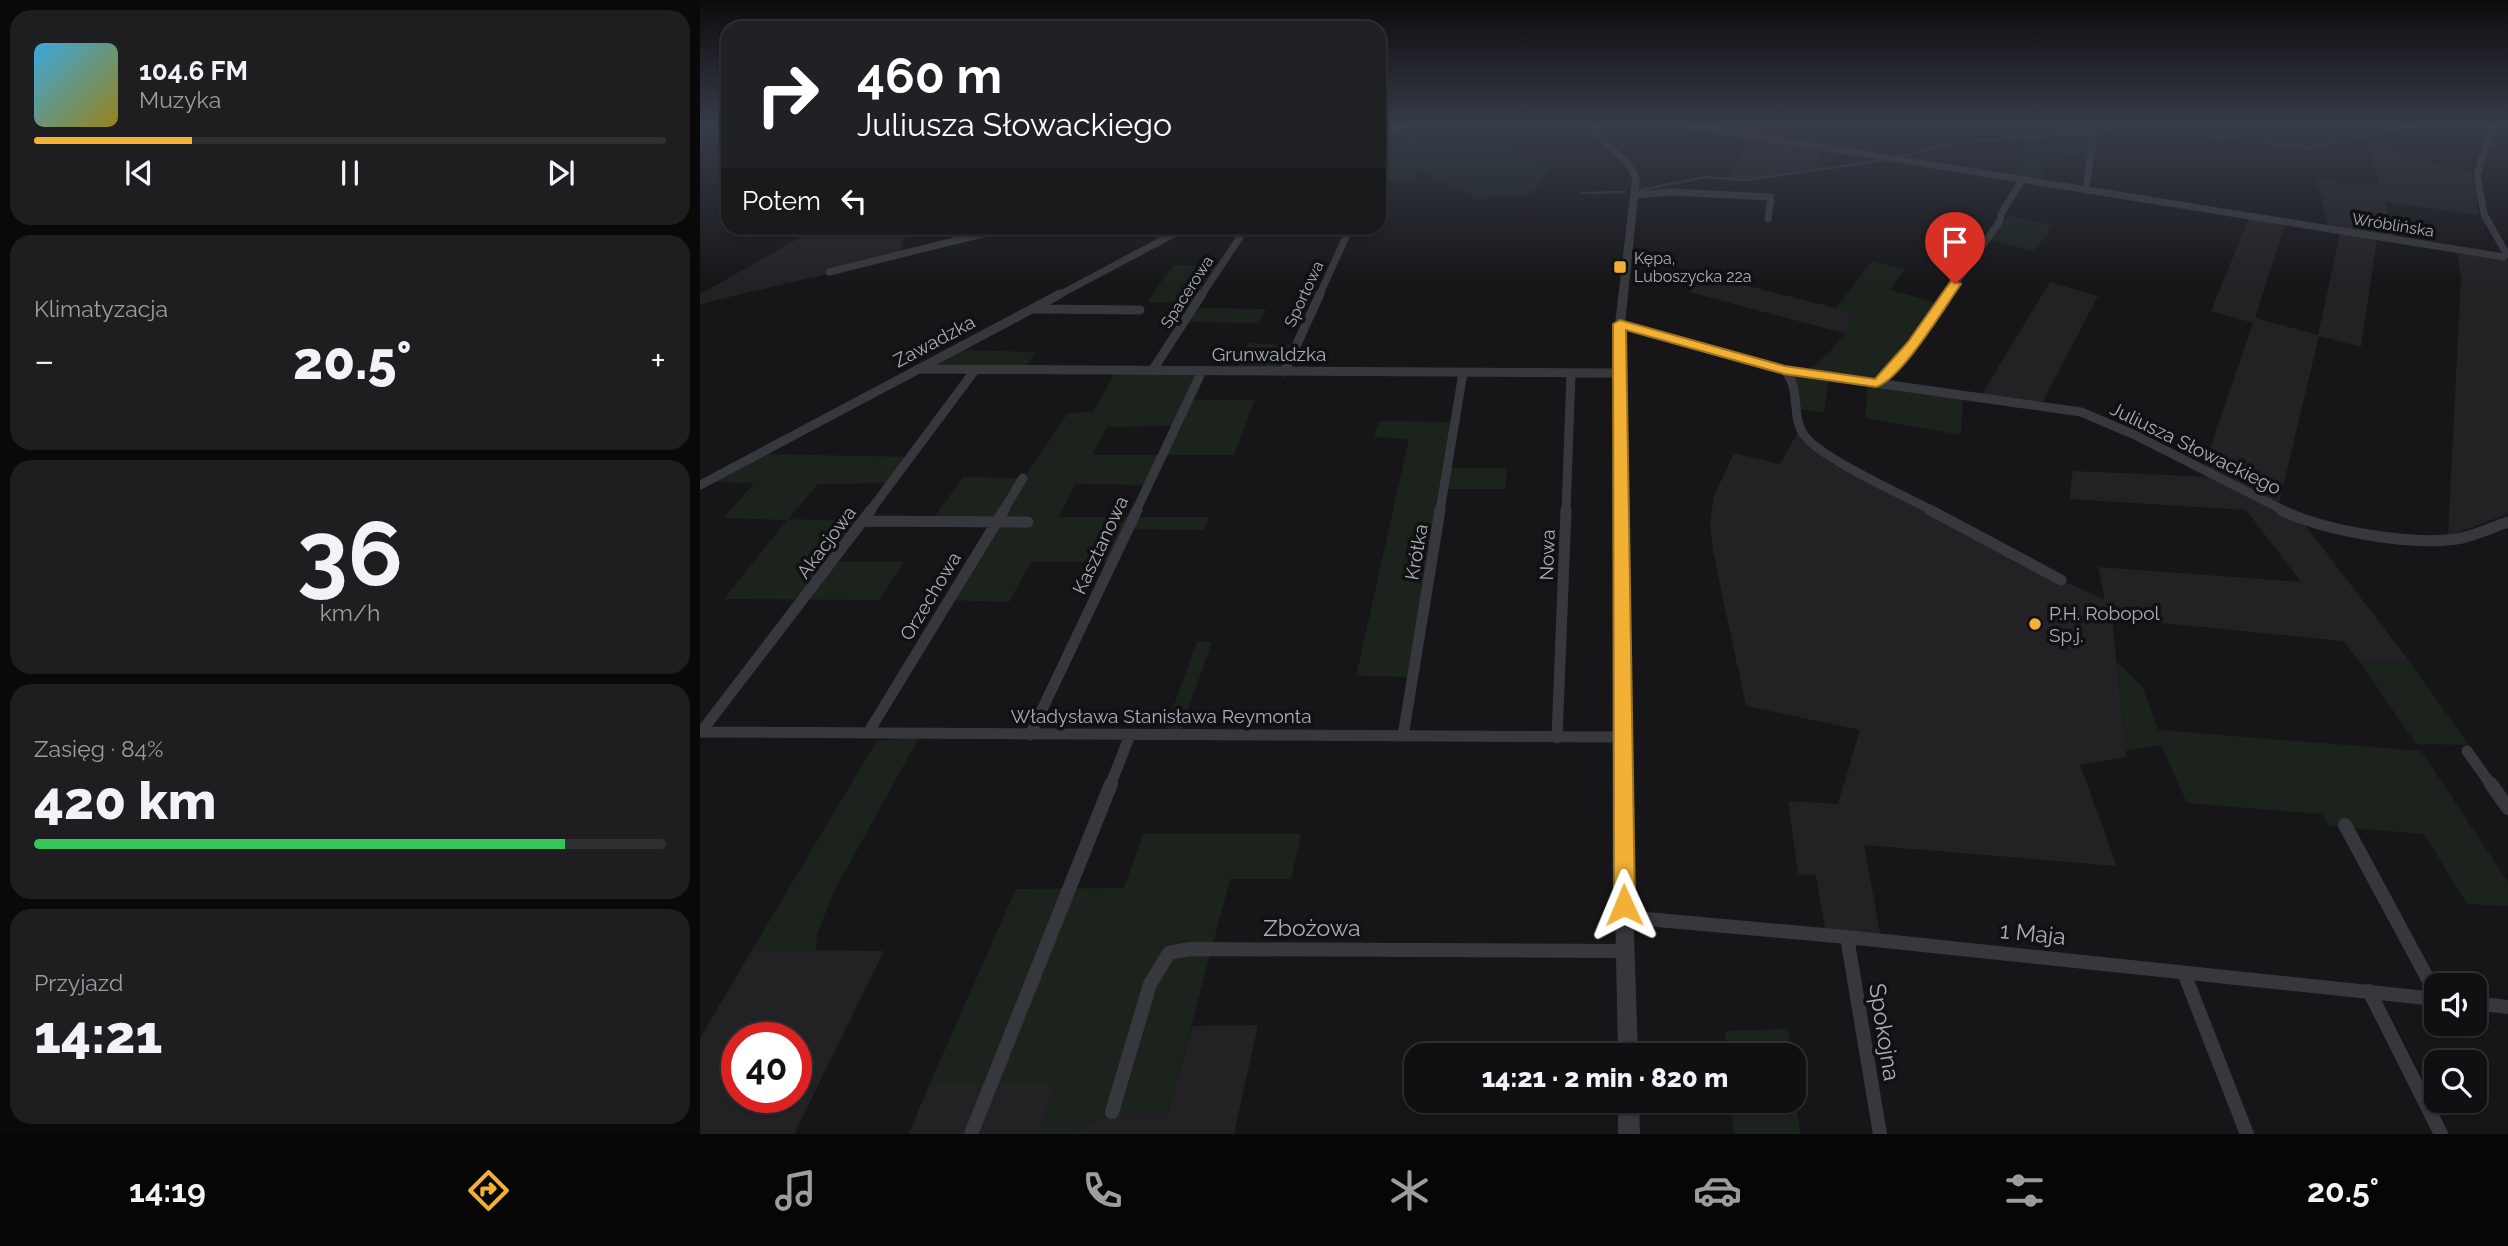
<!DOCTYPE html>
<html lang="pl">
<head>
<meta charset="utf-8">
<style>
	body { margin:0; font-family:Raleway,sans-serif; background:#1e1e20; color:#f1f3f6; height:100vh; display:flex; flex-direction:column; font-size:26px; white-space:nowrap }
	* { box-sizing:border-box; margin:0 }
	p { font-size:23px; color:#9c9d9f }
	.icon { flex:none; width:38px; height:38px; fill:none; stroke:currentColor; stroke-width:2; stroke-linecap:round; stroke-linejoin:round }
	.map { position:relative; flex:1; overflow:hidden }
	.side { display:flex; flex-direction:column; gap:10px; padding:10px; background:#09090a; width:700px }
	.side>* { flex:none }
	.top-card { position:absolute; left:21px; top:21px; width:665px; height:214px; border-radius:21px; box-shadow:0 2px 5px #0004,0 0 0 2px #303032; background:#202124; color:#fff; overflow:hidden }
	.buttons { position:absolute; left:1724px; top:973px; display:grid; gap:14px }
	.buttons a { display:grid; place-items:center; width:63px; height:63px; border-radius:14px; background:#101012; box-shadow:0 2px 5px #0004,0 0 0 2px #303032; font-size:35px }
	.speed { position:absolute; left:21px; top:1022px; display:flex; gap:14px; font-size:35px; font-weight:700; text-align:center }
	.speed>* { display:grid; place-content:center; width:91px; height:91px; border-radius:50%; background:#101012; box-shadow:0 2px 5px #0004,0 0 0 2px #303032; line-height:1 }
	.speed .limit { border:10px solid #d22; background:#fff; color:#111 }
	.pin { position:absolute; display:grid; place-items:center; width:60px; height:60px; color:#fff; margin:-72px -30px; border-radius:50% 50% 50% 0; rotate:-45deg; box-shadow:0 0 7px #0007 }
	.pin .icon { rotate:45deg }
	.me { position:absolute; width:77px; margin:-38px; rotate:359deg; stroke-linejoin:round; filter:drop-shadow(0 0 5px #0008) }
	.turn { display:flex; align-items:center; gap:24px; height:147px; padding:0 21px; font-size:32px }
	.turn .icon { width:91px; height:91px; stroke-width:2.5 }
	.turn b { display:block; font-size:49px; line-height:60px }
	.then { display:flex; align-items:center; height:66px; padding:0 21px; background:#0003; gap:14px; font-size:26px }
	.big { font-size:52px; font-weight:800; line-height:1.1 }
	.side .card { flex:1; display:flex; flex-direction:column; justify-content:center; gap:10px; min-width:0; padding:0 24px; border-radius:21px; background:#1e1e20 }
	.side .dial { align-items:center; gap:0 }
	.dial b { font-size:91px; line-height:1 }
	.song { display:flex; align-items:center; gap:21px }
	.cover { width:84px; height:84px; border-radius:10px; background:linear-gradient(135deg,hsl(200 70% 55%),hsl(50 70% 35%)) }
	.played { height:7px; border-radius:4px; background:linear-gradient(90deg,#f2b134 25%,#303032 25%) }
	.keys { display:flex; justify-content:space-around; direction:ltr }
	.heat { display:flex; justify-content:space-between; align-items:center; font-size:38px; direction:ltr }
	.charge { height:10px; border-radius:5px; background:linear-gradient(90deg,#34c759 84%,#303032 0) }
	.trip { position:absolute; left:704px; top:1043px; width:402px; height:70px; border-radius:21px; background:#101012; box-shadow:0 2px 5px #0004,0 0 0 2px #303032; font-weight:800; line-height:70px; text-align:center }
	.tabs { display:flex; height:112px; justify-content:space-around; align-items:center; background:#060607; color:#9c9d9f }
	.tabs .icon { width:49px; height:49px }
	.tabs .current { color:#f2b134 }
	.tabs b { font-size:32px; color:#f1f3f6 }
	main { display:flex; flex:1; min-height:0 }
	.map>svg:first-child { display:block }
	.built { fill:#222225; fill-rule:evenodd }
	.green { fill:#1c231d }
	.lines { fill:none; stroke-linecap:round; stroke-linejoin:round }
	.stream { stroke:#2c353c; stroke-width:2.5 }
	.minor-far3 { stroke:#37383d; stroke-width:7 }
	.minor-far2 { stroke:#37383d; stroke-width:9 }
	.minor-far1 { stroke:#37383d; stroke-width:11 }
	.minor { stroke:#37383d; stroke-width:14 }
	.tertiary { fill:#37383d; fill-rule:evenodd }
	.route { fill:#f2b134; stroke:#9d7322; stroke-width:2 }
	.poi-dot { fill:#f2b134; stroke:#111113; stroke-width:2.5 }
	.labels { text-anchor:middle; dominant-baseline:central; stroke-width:7; stroke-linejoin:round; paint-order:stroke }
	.far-street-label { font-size:16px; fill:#a8adb8; stroke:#111113 }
	.far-poi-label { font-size:16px; fill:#a8adb8; stroke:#111113; text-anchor:start }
	.street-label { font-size:19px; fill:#a8adb8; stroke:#111113 }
	.poi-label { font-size:19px; fill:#a8adb8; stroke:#111113; text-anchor:start }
	.near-street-label { font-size:23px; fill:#a8adb8; stroke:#111113 }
</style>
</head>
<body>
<main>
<section class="side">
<div class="card">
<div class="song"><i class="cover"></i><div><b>104.6 FM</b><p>Muzyka</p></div></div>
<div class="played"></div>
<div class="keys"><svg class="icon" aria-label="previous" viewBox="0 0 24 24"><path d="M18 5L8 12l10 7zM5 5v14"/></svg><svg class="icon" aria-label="pause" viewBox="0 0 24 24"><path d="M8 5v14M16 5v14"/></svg><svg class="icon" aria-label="next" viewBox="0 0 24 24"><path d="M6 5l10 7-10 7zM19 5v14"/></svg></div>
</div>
<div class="card"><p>Klimatyzacja</p>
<div class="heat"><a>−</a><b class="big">20.5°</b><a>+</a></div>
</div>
<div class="card dial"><b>36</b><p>km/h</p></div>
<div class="card"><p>Zasięg · 84%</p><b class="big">420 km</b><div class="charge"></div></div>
<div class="card"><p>Przyjazd</p><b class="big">14:21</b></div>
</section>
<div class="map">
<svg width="1808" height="1134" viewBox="0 0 1808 1134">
	<rect width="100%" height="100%" fill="#161618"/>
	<!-- built -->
	<path class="built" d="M702,126L747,128L780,126L763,139L737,137L697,156L690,151L712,140L691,131Z
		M1220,126H1260L1255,139L1211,135Z
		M1050,136L1120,149L1116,171L1047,179L1029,178Z
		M1668,142L1729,163L1758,167L1772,174L1779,215L1685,202L1694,238L1628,227L1617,180L1680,186Z
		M1549,218L1585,224L1555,318L1618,335L1640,233L1677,239L1661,347L1619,336L1578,508L1599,517L1709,661L1660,662L1643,641L1412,618L1426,757L1380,765L1417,866L1164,845L1180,933L1125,928L1116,875L1098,874L1088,801L1138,804L1160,730L1046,706L1013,552L1010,524L1014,496L1034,453L1080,464L1100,428L1115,445L1361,580L1405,600L1398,567L1601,582L1546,510L1369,499L1373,471L1516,477L1503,469L1553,323L1511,311Z
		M117,228H220L201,242L203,256L0,304V294Z
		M1757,252L1808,260V514L1748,536L1761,278Z
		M1004,275L1156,313L1147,334L989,292Z
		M1350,282L1398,296L1341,405L1280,397Z
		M52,950L184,951L94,1134H0V1038ZM37,1038H96V1097H37Z
		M558,1025L534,1134H371L415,1113H468L492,1026Z
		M230,1083H356L338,1134H209Z"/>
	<!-- green -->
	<path class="green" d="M780,126L827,130L808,153L822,159L854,164L830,195L776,198L718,171L712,181L679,180V158L689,154L679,148V144L697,156L737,137L763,139Z
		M1328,126H1390L1387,156L1350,151L1341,182L1314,177Z
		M1309,215L1353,226L1334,251L1290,240Z
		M1172,261L1205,270L1190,290L1237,303L1212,338V345L1183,380L1263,394L1261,435L1165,418L1168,383L1129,377L1124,412L1096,409L1091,376C1119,370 1145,338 1155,314L1136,308Z
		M473,265L520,267L497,303L447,302Z
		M494,308L566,309L559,323L485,322Z
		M548,343L596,345L584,372H534Z
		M254,350L336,352L323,370L218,369Z
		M416,371H502L489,400H555L534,455H466L471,426L407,427L392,455H457L448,485L376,484L358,517H509L504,530L427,529L412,562H331L309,602L248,600L294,524L231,522L263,477L324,478L368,413L393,412Z
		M679,421L755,422L751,468H807L805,489H744L713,677L656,676L709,439L674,437Z
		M59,454L211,457L191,483L118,484L88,519L163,521L133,562H204L179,600L24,599L87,520L24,518L54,483L5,482Z
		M497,642H512L479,735H463Z
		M1416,661L1443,688L1458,730L1721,751L1808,882V906L1767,904L1724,834L1629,826L1622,814L1487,803L1461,745L1425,751Z
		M1709,661L1769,745L1716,744L1660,662Z
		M221,734L133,893L117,935L116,950H52L176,742Z
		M443,834H601L591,879H530L468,1114L416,1113L371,1134H338L356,1083H230L316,889L424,888Z
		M1088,1029L1091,1055H1027L1025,1031Z
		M1094,1081L1100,1134H1034L1031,1101H1094Z"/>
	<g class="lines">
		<!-- stream -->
		<path class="stream" d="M1399,131L1464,134
			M1478,132L1539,139
			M1547,141L1608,148L1711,126
			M1260,142L1390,133
			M1200,157L1255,142
			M941,190L1005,177L1046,180L1185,160
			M882,193L925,192"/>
		<!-- minor-far3 -->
		<path class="minor-far3" d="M991,126L1804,257L1806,253L1784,214L1777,175L1792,126
			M679,136L702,126
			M679,168L681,165
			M1386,190L1394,132
			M935,195L971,192L1071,197L1068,219
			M313,228H402
			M129,272L307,228
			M357,296L485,228
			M501,296L546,228
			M619,296L650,228
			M1247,296L1300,221L1301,214L1322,180"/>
		<!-- minor-far2 -->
		<path class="minor-far2" d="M334,309L440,310
			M920,324L1084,370L1381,412L1435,435L1585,511
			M218,369L920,373
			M1084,370C1102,388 1090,415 1104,435C1120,458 1205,496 1233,511
			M452,371L502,294
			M584,372L620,294
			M1176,383C1197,374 1233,315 1248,294
			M0,485L360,294
			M170,511L275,370
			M303,511L323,478
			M436,511L502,371
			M740,511L763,373
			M866,511L871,373"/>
		<!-- minor-far1 -->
		<path class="minor-far1" d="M1230,510L1361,580
			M1581,510C1624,531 1715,547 1762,538C1777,535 1793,527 1808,522
			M163,521L328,522
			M0,732L922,737
			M1,732L171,510
			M168,733L304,510
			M330,735L437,510
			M703,736L740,510
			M857,738L866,510
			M1767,751L1792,786
			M410,786L430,735"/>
		<!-- minor -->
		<path class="minor" d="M1791,784L1808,808
			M1645,825L1736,994
			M924,917L1147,937L1736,999
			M1147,937L1180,1134
			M1484,973L1547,1134
			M1669,991L1741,1134
			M1774,1003L1808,1007
			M412,1112L450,984L469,953L490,949L925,951
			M271,1134L411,784"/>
		<!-- tertiary -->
		<path class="tertiary" d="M890,126H898C907,149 933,154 940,179L925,324L933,905L938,1055H918L915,905V324L932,179C925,155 898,149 890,126Z
			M918,1101H939L940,1134H918Z"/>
	</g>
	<!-- sky -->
	<linearGradient id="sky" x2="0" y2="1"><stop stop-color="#0c0c0d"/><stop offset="0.44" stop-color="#363c48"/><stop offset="1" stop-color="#363c48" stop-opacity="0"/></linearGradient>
	<rect width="1808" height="285" fill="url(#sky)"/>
	<!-- route -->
	<path class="route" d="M1251,281L1261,284C1245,307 1201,380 1176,387L1084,374L926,330L935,905L932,912L924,915L917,912L914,905L913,324L920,320L1085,366L1175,379L1208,342Z"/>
	<!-- markers -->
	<g class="poi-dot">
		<rect x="913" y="260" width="14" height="14" rx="3.5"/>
		<circle cx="1335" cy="624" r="7"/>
	</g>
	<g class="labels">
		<!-- far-street labels -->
		<g class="far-street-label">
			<text transform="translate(1693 225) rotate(9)">Wróblińska</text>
			<text transform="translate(487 292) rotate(-57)">Spacerowa</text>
			<text transform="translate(604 294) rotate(-65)">Sportowa</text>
		</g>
		<!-- far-poi labels -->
		<g class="far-poi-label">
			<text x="934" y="258">Kępa,<tspan x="934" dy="18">Luboszycka 22a</tspan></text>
		</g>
		<!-- street labels -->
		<g class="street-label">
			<text transform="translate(234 341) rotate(-28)">Zawadzka</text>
			<text x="569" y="354">Grunwaldzka</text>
			<text transform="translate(1496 448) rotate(26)">Juliusza Słowackiego</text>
			<text transform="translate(126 542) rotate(-53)">Akacjowa</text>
			<text transform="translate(400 545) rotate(-65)">Kasztanowa</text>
			<text transform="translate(716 552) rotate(-80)">Krótka</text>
			<text transform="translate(847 555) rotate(-88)">Nowa</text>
			<text transform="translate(230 596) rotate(-59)">Orzechowa</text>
			<text x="461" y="716">Władysława Stanisława Reymonta</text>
		</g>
		<!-- poi labels -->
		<g class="poi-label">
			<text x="1349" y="613">P.H. Robopol<tspan x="1349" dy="22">Sp.j.</tspan></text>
		</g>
		<!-- near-street labels -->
		<g class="near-street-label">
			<text x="612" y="927">Zbożowa</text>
			<text transform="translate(1333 933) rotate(6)">1 Maja</text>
			<text transform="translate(1185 1032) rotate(81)">Spokojna</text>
		</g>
	</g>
</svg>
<div class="buttons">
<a><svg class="icon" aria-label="sound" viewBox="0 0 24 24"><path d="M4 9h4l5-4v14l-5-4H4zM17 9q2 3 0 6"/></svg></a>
<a><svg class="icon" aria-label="search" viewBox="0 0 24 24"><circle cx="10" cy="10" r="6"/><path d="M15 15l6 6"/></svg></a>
</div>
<div class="speed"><div class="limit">40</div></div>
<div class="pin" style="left:1255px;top:284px;background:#d93025"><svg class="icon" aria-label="arrive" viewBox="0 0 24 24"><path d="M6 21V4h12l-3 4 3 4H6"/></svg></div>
<svg class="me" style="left:924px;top:905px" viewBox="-20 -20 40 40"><path d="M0-17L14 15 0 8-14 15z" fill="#f2b134" stroke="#fff" stroke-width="4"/></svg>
<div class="trip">14:21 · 2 min · 820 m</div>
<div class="top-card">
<div class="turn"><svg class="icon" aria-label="right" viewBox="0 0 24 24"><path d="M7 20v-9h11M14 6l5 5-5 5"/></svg><div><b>460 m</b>Juliusza Słowackiego</div></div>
<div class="then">Potem<svg class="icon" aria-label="left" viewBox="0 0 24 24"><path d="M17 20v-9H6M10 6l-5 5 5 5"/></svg></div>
</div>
</div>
</main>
<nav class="tabs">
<b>14:19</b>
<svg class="icon current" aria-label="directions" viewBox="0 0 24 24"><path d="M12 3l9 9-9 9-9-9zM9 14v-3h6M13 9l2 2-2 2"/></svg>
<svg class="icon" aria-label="music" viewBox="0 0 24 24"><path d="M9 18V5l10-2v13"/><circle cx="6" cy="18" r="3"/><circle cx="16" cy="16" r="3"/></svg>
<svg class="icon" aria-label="phone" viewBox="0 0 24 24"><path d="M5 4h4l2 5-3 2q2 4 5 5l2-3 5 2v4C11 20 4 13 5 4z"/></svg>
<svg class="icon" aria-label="climate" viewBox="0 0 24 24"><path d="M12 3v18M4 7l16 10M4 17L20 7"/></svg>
<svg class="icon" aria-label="car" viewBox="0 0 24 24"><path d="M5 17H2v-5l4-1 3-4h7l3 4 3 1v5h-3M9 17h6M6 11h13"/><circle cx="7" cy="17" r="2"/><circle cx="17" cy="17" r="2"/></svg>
<svg class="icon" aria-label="filters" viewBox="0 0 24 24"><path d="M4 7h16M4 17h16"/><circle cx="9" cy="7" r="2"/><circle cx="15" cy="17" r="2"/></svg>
<b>20.5°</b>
</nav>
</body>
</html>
